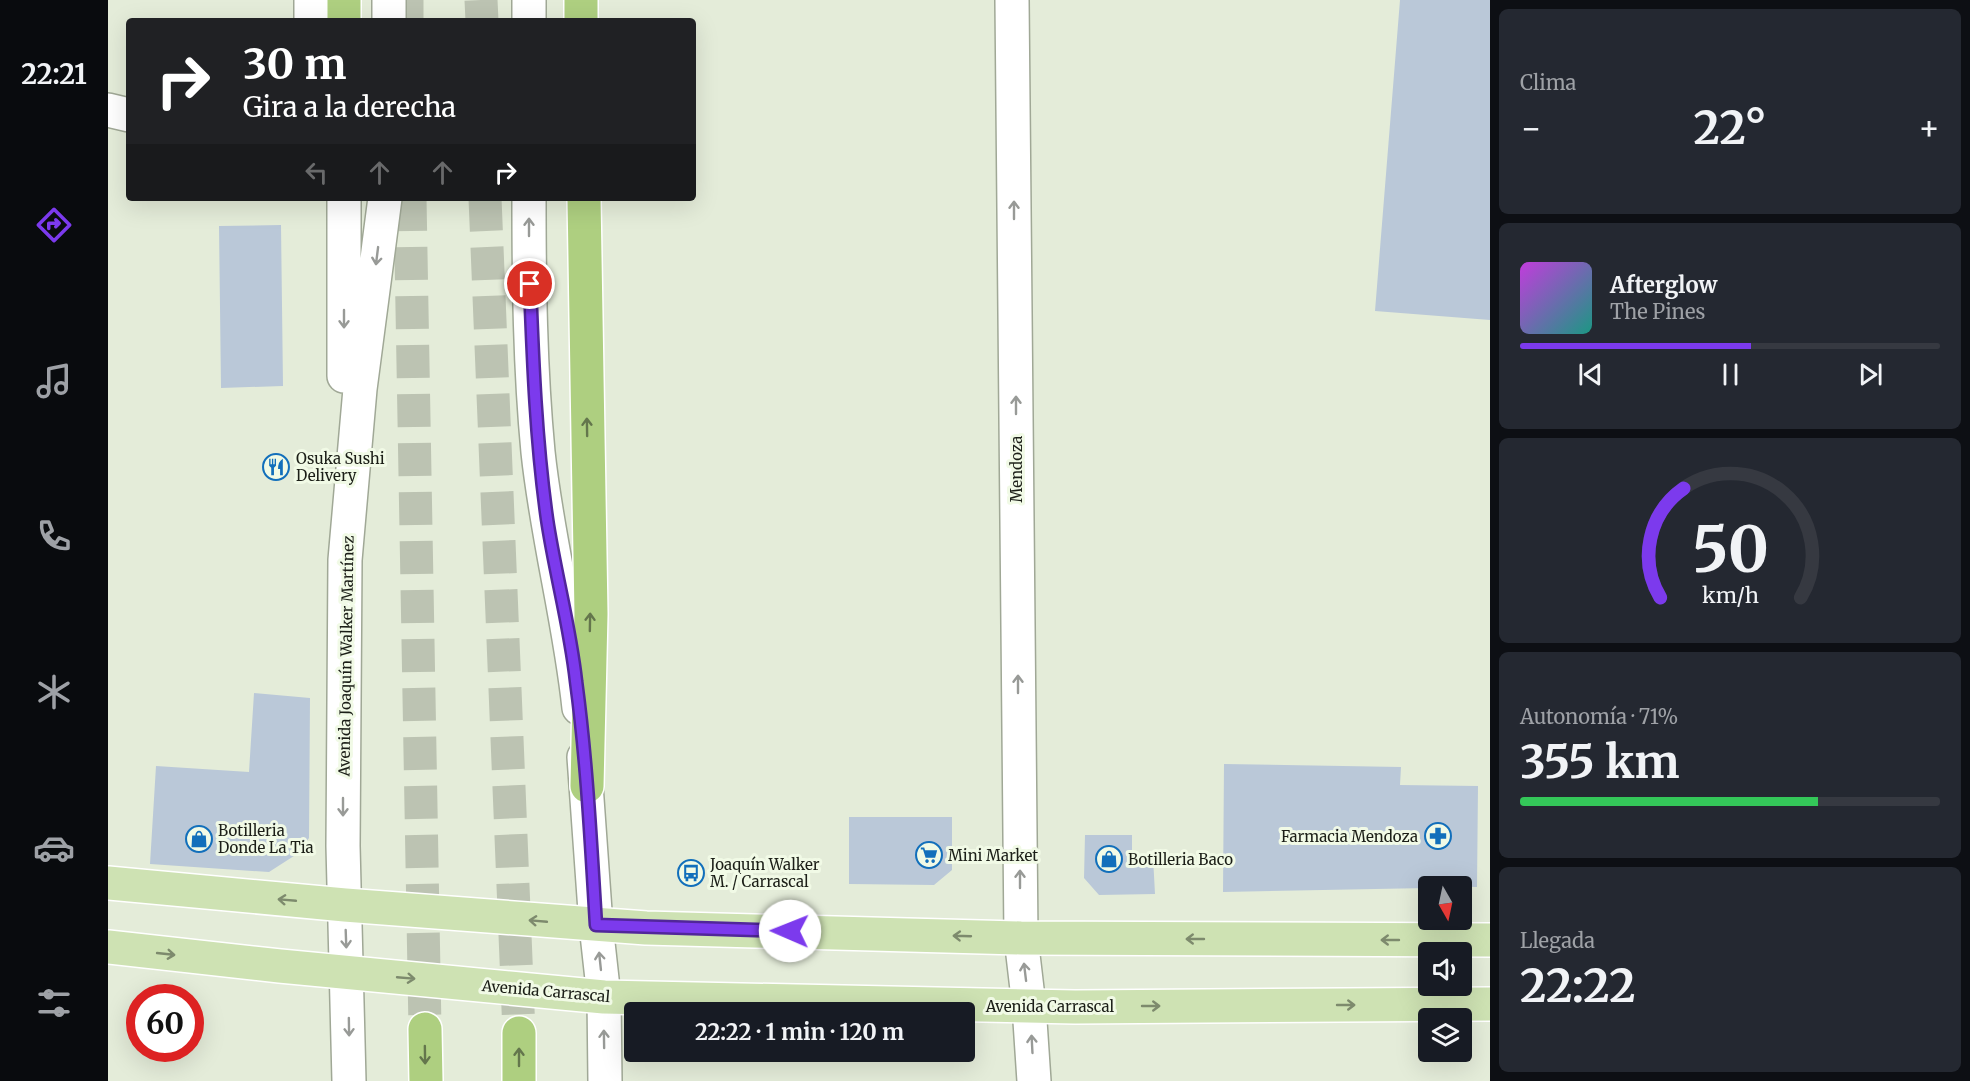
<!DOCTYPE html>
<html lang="es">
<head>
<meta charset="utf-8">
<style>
	body { margin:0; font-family:Merriweather,serif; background:#242831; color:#f1f3f6; height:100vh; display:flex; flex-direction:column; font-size:22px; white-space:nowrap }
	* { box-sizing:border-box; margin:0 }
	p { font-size:20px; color:#9ea1a6 }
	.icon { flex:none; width:33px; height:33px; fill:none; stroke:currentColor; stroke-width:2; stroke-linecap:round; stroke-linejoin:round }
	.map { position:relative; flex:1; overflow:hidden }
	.details { display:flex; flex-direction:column; gap:9px; padding:9px; background:#0d0f14; width:480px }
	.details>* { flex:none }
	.hud { position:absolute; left:18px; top:18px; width:570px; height:183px; border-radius:6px; box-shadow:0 6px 24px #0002; background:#202124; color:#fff; overflow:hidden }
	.needle { width:39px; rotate:171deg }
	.buttons { position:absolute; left:1310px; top:876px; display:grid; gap:12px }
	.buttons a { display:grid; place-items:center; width:54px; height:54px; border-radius:6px; background:#171b24; box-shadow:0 6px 24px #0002; font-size:30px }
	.speed { position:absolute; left:18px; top:984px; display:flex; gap:12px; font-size:30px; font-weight:700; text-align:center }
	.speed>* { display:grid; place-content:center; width:78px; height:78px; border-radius:50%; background:#171b24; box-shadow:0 6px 24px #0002; line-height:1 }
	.speed .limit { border:9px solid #d22; background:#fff; color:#111 }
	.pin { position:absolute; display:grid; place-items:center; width:51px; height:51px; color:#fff; margin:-26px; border:3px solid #fff; border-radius:50%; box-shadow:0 2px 6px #0007 }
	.me { position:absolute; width:66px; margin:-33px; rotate:271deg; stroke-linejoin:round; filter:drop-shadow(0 0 4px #0008) }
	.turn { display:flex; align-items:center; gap:21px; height:126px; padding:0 18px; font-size:27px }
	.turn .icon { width:78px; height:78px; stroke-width:2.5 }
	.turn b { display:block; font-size:42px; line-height:51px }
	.lanes { display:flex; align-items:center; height:57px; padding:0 18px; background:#0003; justify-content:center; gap:30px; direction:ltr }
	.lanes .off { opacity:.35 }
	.big { font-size:45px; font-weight:700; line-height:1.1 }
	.details .card { flex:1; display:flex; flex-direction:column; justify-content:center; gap:9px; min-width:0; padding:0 21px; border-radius:9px; background:#242831 }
	.details .dial { align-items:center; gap:0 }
	.dial svg { height:156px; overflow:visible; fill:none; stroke:#363941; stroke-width:7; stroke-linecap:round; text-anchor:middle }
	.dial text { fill:#f1f3f6; stroke:none }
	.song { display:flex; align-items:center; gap:18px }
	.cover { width:72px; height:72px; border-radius:9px; background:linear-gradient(135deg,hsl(290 70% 55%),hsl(170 70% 35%)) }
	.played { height:6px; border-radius:3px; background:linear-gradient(90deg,#7c3aed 55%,#363941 55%) }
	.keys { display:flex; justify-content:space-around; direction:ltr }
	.heat { display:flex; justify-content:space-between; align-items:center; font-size:33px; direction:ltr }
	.charge { height:9px; border-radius:4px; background:linear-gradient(90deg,#34c759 71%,#363941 0) }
	.trip { position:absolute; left:516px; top:1002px; width:351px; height:60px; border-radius:6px; background:#171b24; box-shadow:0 6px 24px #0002; font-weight:700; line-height:60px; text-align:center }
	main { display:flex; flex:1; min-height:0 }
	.tabs { display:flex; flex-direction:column; width:108px; justify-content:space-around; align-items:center; background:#090b0e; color:#9ea1a6 }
	.tabs .icon { width:42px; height:42px }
	.tabs .selected { color:#7c3aed }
	.tabs b { font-size:27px; color:#f1f3f6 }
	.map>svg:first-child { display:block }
	.building { fill:#bac8d8 }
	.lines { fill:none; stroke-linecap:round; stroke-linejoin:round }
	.motorway-tunnel { stroke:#bcc3b2; stroke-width:33; stroke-dasharray:33 16; stroke-linecap:butt }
	.minor-casing { stroke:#a0a896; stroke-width:36 }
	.tertiary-casing { stroke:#a0a896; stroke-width:36 }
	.secondary-casing { stroke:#a0a896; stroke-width:36 }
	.primary-casing { stroke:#fff; stroke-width:36 }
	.motorway-casing { stroke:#fff; stroke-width:36 }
	.minor { stroke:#fff; stroke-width:33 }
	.tertiary { stroke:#fff; stroke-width:33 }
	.secondary { stroke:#fff; stroke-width:33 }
	.primary { stroke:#cee2b3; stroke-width:33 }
	.motorway { stroke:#aecf80; stroke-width:33 }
	.oneway { stroke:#989a97 }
	.oneway2 { stroke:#64764c }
	.oneway3 { stroke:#7d8a6d }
	.route-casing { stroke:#51269a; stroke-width:15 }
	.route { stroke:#7c3aed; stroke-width:10 }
	.labels { text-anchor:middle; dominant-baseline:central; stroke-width:6; stroke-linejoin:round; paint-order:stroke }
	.poi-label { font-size:15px; fill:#1b1e17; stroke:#f1fae6; text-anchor:start }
	.street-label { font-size:15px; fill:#1b1e17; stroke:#f1fae6 }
</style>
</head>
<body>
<main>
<nav class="tabs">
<b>22:21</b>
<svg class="icon selected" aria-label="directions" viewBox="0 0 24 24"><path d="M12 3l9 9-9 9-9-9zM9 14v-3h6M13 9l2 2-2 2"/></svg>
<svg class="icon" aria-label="music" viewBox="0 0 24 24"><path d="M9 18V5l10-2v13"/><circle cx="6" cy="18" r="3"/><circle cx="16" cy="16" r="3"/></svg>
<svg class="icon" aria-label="phone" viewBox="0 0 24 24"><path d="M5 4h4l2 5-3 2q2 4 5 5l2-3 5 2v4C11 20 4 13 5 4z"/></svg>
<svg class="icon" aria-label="climate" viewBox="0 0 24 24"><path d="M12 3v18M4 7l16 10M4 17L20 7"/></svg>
<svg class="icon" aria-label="car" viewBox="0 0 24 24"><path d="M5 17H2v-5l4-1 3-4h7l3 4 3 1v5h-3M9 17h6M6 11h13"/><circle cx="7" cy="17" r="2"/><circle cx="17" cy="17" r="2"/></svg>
<svg class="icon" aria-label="filters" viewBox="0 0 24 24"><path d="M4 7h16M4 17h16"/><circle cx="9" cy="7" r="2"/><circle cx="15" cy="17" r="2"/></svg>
</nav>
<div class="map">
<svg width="1382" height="1081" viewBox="0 0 1382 1081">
	<rect width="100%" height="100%" fill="#e4ecd9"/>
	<!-- building -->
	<path class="building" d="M1292,0H1382V320L1267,311Z
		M173,225L175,386L113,388L111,226Z
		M146,693L202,698L201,838L189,854L161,872L42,864L48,766L141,772Z
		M1116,764L1293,767L1292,785L1370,786L1369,887L1320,886V888L1115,892Z
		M741,817H844V870L826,885L741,884Z
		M977,835H1024V858L1045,857L1047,894L991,895L976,878Z"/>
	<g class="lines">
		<!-- motorway-tunnel -->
		<path class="motorway-tunnel" d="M299,0V21
			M373,0L374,21
			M302,198L317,1029
			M377,198L411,1033"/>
		<defs>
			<path id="minor" d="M203,0V21
				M0,110L21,115"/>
			<path id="tertiary" d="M904,0L913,938L921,1006L926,1081"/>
			<path id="secondary" d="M281,0V21
				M421,0V21
				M236,198V376
				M421,198C421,283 422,368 430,452C439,538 462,622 471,708
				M476,757L488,925L496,997L497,1081
				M241,1081L235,846L237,560L252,389L277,198"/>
			<path id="primary" d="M0,883L237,905L538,928L913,938L1382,940
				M0,947L172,966L496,997L967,1007L1382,1004"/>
			<path id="motorway" d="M473,0V21
				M236,21V0
				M476,198L483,614L479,786
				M317,1029L318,1081
				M411,1081V1033"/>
		</defs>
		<!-- minor casing -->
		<use href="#minor" class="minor-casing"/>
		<!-- tertiary casing -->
		<use href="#tertiary" class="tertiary-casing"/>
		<!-- secondary casing -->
		<use href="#secondary" class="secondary-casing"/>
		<!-- primary casing -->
		<use href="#primary" class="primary-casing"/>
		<!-- motorway casing -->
		<use href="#motorway" class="motorway-casing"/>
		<!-- minor -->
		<use href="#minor" class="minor"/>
		<!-- tertiary -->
		<use href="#tertiary" class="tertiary"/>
		<!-- secondary -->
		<use href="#secondary" class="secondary"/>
		<!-- primary -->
		<use href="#primary" class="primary"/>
		<!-- motorway -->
		<use href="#motorway" class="motorway"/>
	</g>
	<!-- one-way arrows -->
	<defs><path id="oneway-shaft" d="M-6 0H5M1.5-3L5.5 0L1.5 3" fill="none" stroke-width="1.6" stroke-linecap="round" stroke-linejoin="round" transform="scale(1.5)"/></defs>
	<g class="oneway">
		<use href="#oneway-shaft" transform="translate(906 210) rotate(-90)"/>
		<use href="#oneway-shaft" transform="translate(421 227) rotate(-90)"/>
		<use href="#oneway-shaft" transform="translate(269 256) rotate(97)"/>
		<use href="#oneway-shaft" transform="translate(236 319) rotate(90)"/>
		<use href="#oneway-shaft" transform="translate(908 405) rotate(-90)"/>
		<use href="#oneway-shaft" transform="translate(910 684) rotate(-90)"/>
		<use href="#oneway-shaft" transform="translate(235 807) rotate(90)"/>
		<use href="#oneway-shaft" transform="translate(912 879) rotate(-90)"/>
		<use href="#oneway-shaft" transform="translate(238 939) rotate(88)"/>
		<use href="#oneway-shaft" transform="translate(492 961) rotate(-96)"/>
		<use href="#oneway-shaft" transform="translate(917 972) rotate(-97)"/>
		<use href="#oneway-shaft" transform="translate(241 1027) rotate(89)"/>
		<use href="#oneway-shaft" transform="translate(496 1039) rotate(-91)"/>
		<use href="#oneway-shaft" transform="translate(924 1044) rotate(-93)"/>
	</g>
	<g class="oneway2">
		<use href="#oneway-shaft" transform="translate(479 427) rotate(-91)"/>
		<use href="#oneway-shaft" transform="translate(482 622) rotate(-89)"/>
		<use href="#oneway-shaft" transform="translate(317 1055) rotate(89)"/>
		<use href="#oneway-shaft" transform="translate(411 1057) rotate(-90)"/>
	</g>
	<g class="oneway3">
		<use href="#oneway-shaft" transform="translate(179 900) rotate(-175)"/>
		<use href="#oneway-shaft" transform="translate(430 921) rotate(-175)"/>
		<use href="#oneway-shaft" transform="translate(854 936) rotate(-178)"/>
		<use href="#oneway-shaft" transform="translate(1087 939) rotate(-180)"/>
		<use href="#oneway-shaft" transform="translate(1282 940) rotate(-180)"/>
		<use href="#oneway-shaft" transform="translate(58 954) rotate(6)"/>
		<use href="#oneway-shaft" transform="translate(298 978) rotate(5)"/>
		<use href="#oneway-shaft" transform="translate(1238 1005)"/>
		<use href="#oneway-shaft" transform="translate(1043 1006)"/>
	</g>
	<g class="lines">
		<defs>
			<path id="route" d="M422,284C425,363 428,441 439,519C447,573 462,626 468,681C479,762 483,844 488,925L682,931"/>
		</defs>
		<!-- route casing -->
		<use href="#route" class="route-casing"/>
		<!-- route -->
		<use href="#route" class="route"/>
	</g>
	<!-- icons -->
	<defs>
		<symbol id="restaurant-ring" viewBox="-11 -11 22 22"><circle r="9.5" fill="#f1fae6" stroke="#126fbb" stroke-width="1.5"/><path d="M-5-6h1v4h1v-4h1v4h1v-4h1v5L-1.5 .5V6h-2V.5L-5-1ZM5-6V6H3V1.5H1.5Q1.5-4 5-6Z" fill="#126fbb"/></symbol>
		<symbol id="pharmacy-ring" viewBox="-11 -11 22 22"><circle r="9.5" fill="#f1fae6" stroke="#126fbb" stroke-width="1.5"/><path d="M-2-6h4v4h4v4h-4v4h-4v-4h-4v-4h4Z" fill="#126fbb"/></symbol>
		<symbol id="shop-ring" viewBox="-11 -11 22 22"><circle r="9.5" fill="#f1fae6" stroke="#126fbb" stroke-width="1.5"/><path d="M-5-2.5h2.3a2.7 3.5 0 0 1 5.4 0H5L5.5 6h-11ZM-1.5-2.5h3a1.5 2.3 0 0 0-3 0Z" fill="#126fbb"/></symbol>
		<symbol id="supermarket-ring" viewBox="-11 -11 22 22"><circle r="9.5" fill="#f1fae6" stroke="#126fbb" stroke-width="1.5"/><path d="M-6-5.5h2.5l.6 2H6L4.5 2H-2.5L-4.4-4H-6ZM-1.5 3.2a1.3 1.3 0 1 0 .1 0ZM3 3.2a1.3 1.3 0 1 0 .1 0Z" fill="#126fbb"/></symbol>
		<symbol id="bus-ring" viewBox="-11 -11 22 22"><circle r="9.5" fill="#f1fae6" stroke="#126fbb" stroke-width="1.5"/><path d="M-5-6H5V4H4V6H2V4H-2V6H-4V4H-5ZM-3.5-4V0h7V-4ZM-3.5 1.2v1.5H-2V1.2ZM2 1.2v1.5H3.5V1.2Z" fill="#126fbb"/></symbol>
	</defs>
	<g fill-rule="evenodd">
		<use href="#restaurant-ring" x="153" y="452" width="30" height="30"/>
		<use href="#pharmacy-ring" x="1315" y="821" width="30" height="30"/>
		<use href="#shop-ring" x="76" y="824" width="30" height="30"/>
		<use href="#supermarket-ring" x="806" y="840" width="30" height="30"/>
		<use href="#shop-ring" x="986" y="844" width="30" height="30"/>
		<use href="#bus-ring" x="568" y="858" width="30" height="30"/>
	</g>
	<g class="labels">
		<!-- poi labels -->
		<g class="poi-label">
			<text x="188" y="458">Osuka Sushi<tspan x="188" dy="17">Delivery</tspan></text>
			<text x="110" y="830">Botilleria<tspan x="110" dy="17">Donde La Tia</tspan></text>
			<text x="1310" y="836" text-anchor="end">Farmacia Mendoza</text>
			<text x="840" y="855">Mini Market</text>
			<text x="1020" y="859">Botilleria Baco</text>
			<text x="602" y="864">Joaquín Walker<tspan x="602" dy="17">M. / Carrascal</tspan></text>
		</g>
		<!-- street labels -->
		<g class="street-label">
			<text transform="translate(908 469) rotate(-90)">Mendoza</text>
			<text transform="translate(238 656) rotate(-89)">Avenida Joaquín Walker Martínez</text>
			<text transform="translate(438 991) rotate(5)">Avenida Carrascal</text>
			<text x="942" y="1006">Avenida Carrascal</text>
		</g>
	</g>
</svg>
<div class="buttons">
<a><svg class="needle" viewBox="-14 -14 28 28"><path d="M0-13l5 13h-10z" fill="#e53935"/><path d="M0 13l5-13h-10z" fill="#9ea1a6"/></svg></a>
<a><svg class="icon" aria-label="sound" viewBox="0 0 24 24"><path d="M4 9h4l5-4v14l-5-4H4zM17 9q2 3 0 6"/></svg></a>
<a><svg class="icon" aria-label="layers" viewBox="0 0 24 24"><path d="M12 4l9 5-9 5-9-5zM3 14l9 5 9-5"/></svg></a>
</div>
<div class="speed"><div class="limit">60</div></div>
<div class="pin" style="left:422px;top:284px;background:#d93025"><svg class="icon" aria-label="arrive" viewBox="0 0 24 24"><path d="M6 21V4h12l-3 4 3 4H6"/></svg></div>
<svg class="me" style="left:682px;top:931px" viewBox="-20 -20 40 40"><circle r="19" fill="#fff"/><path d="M0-13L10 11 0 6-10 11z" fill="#7c3aed"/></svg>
<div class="trip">22:22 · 1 min · 120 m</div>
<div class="hud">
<div class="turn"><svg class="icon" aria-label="right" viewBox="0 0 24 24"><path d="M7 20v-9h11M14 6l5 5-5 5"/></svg><div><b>30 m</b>Gira a la derecha</div></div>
<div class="lanes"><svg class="icon off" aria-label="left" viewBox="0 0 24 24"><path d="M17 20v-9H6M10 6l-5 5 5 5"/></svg><svg class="icon off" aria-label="ahead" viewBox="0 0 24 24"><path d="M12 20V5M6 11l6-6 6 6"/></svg><svg class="icon off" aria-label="ahead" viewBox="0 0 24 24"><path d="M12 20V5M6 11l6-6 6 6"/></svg><svg class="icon" aria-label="right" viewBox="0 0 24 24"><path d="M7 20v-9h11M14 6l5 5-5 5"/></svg></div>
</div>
</div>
<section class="details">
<div class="card"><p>Clima</p>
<div class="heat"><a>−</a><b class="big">22°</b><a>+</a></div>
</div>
<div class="card">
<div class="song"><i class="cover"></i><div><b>Afterglow</b><p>The Pines</p></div></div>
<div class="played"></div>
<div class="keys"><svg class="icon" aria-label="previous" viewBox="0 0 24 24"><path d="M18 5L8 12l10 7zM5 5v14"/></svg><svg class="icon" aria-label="pause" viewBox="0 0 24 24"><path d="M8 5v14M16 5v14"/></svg><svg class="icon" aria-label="next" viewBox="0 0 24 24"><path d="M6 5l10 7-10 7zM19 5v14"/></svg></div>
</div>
<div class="card dial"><svg viewBox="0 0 100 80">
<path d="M14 69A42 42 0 1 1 86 69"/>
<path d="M14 69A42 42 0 0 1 26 13" stroke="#7c3aed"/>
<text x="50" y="56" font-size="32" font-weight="700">50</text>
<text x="50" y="72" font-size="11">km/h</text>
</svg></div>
<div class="card"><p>Autonomía · 71%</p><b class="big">355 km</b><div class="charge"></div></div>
<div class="card"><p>Llegada</p><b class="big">22:22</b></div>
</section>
</main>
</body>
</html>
